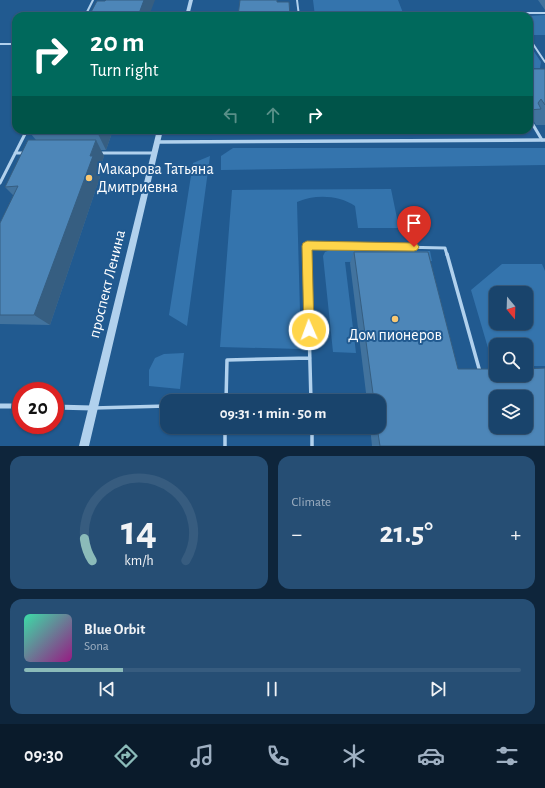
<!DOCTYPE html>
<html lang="en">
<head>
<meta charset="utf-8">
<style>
	body { margin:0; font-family:"Alegreya Sans",sans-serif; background:#264e74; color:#f1f3f6; height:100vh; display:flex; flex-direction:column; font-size:15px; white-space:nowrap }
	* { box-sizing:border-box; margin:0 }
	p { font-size:13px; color:#9fb0c2 }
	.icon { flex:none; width:22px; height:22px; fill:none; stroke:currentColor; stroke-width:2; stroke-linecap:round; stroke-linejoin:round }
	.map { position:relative; height:446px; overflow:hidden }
	.drawer { display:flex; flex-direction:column; gap:10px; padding:10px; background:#0e253b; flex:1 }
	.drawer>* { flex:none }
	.guide { position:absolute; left:12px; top:12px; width:521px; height:122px; border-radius:12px; box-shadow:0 1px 3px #0004,0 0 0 1px #375c7f; background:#00695c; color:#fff; overflow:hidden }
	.needle { width:26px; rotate:161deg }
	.fabs { position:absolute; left:489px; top:286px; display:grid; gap:8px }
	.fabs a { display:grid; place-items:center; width:44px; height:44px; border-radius:8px; background:#19446c; box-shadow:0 1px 3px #0004,0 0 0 1px #375c7f; font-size:20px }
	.speed { position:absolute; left:12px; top:382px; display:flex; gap:8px; font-size:20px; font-weight:700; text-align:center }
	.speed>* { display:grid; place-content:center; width:52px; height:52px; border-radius:50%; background:#19446c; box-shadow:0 1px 3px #0004,0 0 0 1px #375c7f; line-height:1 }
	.speed .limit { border:6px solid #d22; background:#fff; color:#111 }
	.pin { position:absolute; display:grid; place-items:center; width:34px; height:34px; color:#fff; margin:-41px -17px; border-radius:50% 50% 50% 0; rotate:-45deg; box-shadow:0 0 4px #0007 }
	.pin .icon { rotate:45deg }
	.me { position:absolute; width:44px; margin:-22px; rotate:358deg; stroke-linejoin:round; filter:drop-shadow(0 0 3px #0008) }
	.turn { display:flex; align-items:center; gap:14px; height:84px; padding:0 12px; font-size:18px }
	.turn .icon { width:52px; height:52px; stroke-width:2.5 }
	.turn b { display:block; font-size:28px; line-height:34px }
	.lanes { display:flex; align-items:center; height:38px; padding:0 12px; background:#0003; justify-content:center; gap:20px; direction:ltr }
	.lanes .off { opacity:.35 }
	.big { font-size:30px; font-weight:700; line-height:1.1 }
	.drawer .card { flex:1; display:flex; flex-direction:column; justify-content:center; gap:6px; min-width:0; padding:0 14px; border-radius:12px; background:#264e74 }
	.drawer .dial { align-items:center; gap:0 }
	.dial svg { height:104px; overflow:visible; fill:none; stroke:#375c7f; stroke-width:7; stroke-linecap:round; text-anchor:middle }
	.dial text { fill:#f1f3f6; stroke:none }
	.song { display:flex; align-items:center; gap:12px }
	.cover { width:48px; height:48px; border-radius:6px; background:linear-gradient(135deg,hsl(160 70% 55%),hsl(310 70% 35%)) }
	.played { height:4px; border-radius:2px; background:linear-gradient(90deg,#8bbbb9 20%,#375c7f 20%) }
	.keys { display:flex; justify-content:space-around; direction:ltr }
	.heat { display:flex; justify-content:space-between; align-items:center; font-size:22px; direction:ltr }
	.drawer .tiles { flex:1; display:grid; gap:10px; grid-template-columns:1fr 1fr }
	.card:last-child { grid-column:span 2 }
	.trip { position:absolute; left:160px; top:394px; width:226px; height:40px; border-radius:12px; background:#19446c; box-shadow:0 1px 3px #0004,0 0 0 1px #375c7f; font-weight:700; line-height:40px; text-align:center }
	.tab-bar { display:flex; height:64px; justify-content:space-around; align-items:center; background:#0a1b2b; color:#9fb0c2 }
	.tab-bar .icon { width:28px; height:28px }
	.tab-bar .active { color:#8bbbb9 }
	.tab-bar b { font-size:18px; color:#f1f3f6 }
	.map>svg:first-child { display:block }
	.green { fill:#3474ad; fill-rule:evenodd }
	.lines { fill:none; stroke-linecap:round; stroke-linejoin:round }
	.service-far2 { stroke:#b1d1ed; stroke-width:2 }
	.service-far1 { stroke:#b1d1ed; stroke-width:3 }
	.service { stroke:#b1d1ed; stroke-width:3.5 }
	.minor-far1 { stroke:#b1d1ed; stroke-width:3.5 }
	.minor { stroke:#b1d1ed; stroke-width:5 }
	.tertiary { fill:#b1d1ed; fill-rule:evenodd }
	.wall { fill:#42739e }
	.shaded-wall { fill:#365e81 }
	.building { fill:#4d86b8; stroke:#365e81; fill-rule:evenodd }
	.route { fill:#ffd54a; stroke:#a68a30 }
	.poi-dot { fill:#f9c872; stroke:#215a90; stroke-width:1.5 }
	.labels { text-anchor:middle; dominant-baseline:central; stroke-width:4; stroke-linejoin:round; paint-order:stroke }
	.poi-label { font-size:16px; fill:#fff; stroke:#215a90; text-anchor:start }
	.street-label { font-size:16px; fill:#fff; stroke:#215a90 }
</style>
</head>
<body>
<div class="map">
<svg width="545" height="446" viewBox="0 0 545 446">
	<rect width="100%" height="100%" fill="#215a90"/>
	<!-- green -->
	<path class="green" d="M313,0H398L403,13L505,16H315Z
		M545,15V35H529V29H534L529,16Z
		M529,44L541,62L540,68H529Z
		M233,148H545V165L221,170V156Z
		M210,156L187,326L169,315L193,163Z
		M391,189L399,228H358L355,206C339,195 315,194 297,202L301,349L220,347L232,190Z
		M330,250L430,251L432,261L345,262L356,353L333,352L323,256L325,252Z
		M502,264H542L545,271V366H526V345H496V365H493L471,290ZM496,293H526V323H496Z
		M184,353L180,389L149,386V370L155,358L164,354Z"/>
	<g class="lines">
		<!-- service-far2 -->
		<path class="service-far2" d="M297,0L299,16
			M85,16L93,0
			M514,16L512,13H545
			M529,38L545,62
			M0,44H16"/>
		<!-- service-far1 -->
		<path class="service-far1" d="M529,118L542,140
			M15,153H25
			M99,153H154
			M0,183L27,130
			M307,255V245L445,248L447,255"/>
		<!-- service -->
		<path class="service" d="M307,254L311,401
			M447,254L480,372
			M226,401L227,360L310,358
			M94,408L167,406
			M225,427V446
			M312,427V446"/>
		<!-- minor-far1 -->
		<path class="minor-far1" d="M157,142L545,140"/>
		<!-- minor -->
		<path class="minor" d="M0,406H21
			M55,407L92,408"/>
		<!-- tertiary -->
		<path class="tertiary" d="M189,0H193L189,16H185Z
			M157,130H163L89,446H79Z"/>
	</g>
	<!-- wall -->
	<path class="wall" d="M538,0H545V10Z
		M529,69H545V125H536L533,120L529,125Z
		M34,130H113L106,150H101L104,156L100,168L102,171L50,325L0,324V223L14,196L5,187L36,140L31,134Z
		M354,252L458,369L493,370L496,369V375L545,446H372L370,427H379V401H367L350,263Z"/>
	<!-- shaded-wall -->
	<path class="shaded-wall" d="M144,0H155L149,16H138Z
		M99,130H113L106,150L98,134Z
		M96,140L104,156L100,168L102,171L50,325L34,315Z"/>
	<!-- building -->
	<path class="building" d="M106,0H144L138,16H89L97,1H105Z
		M240,0H277V2H289L290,16H238Z
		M529,69H545V105L541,99L538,103L541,109L529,110Z
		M34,130H99L98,134H31Z
		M28,140H96L90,156H93L34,315H0V223L18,186L5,187Z
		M354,252H428L458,369H490L494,372L496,370V375H526V369L545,368V446H380L377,427H379V401H374ZM496,397H526V427H496Z"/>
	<!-- route -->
	<path class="route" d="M307,241L414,243L417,244L419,247L417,250L414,251L312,250L314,330L313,334L309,335L305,334L304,330L302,246L303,243Z"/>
	<!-- markers -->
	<g class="poi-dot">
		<circle cx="89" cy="178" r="4"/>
		<circle cx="395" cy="319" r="4"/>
	</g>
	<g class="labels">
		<!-- poi labels -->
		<g class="poi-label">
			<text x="97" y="169">Макарова Татьяна<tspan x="97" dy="18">Дмитриевна</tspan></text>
			<text x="395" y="335" text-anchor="middle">Дом пионеров</text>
		</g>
		<!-- street labels -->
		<g class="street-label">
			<text transform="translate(107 284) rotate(-76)">проспект Ленина</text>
		</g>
	</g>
</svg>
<div class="fabs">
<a><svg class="needle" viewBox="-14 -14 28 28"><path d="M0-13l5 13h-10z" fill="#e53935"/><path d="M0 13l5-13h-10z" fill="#9fb0c2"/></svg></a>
<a><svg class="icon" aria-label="search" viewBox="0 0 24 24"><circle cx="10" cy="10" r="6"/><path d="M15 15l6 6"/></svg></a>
<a><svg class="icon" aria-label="layers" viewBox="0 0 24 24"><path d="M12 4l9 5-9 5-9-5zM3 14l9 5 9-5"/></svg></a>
</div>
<div class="speed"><div class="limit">20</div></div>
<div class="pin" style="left:414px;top:247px;background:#d93025"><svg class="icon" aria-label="arrive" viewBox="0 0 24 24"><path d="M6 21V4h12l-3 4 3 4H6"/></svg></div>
<svg class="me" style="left:309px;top:330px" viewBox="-20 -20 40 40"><circle r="17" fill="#ffd54a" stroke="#fff" stroke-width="3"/><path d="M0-11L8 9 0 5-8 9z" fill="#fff"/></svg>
<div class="trip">09:31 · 1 min · 50 m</div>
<div class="guide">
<div class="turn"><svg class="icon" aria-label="right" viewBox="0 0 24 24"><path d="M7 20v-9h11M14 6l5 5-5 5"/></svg><div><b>20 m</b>Turn right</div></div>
<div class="lanes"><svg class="icon off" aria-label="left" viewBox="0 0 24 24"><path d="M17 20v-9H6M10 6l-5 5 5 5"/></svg><svg class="icon off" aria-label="ahead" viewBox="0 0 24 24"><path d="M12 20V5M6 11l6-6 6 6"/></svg><svg class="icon" aria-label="right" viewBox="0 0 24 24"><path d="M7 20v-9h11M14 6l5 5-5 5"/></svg></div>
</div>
</div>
<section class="drawer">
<div class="tiles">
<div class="card dial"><svg viewBox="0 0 100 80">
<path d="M14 69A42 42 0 1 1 86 69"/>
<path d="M14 69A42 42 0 0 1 8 52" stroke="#8bbbb9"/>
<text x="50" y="56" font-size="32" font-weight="700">14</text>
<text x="50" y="72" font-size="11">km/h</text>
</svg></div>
<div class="card"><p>Climate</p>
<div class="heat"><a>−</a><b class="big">21.5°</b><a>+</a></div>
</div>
<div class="card">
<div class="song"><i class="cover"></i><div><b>Blue Orbit</b><p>Sona</p></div></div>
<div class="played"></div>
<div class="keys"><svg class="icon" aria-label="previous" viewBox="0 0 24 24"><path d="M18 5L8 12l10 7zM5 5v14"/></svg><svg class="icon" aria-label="pause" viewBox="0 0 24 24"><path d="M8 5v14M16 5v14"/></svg><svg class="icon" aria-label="next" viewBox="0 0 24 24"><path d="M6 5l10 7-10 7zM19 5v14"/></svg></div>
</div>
</div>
</section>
<nav class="tab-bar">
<b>09:30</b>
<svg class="icon active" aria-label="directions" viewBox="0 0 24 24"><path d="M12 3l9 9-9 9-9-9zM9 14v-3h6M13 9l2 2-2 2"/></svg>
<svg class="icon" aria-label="music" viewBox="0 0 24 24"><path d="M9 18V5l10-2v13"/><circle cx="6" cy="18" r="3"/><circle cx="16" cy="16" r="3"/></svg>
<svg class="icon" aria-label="phone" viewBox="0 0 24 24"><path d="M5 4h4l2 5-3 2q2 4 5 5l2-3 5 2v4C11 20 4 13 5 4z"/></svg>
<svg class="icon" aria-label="climate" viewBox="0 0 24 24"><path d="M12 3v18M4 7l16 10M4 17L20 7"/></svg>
<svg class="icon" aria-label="car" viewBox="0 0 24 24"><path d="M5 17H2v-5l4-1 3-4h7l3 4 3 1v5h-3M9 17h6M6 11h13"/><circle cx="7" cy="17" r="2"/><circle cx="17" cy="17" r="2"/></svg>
<svg class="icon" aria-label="filters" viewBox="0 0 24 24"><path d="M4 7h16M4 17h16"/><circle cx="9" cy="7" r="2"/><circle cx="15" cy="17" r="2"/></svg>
</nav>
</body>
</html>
